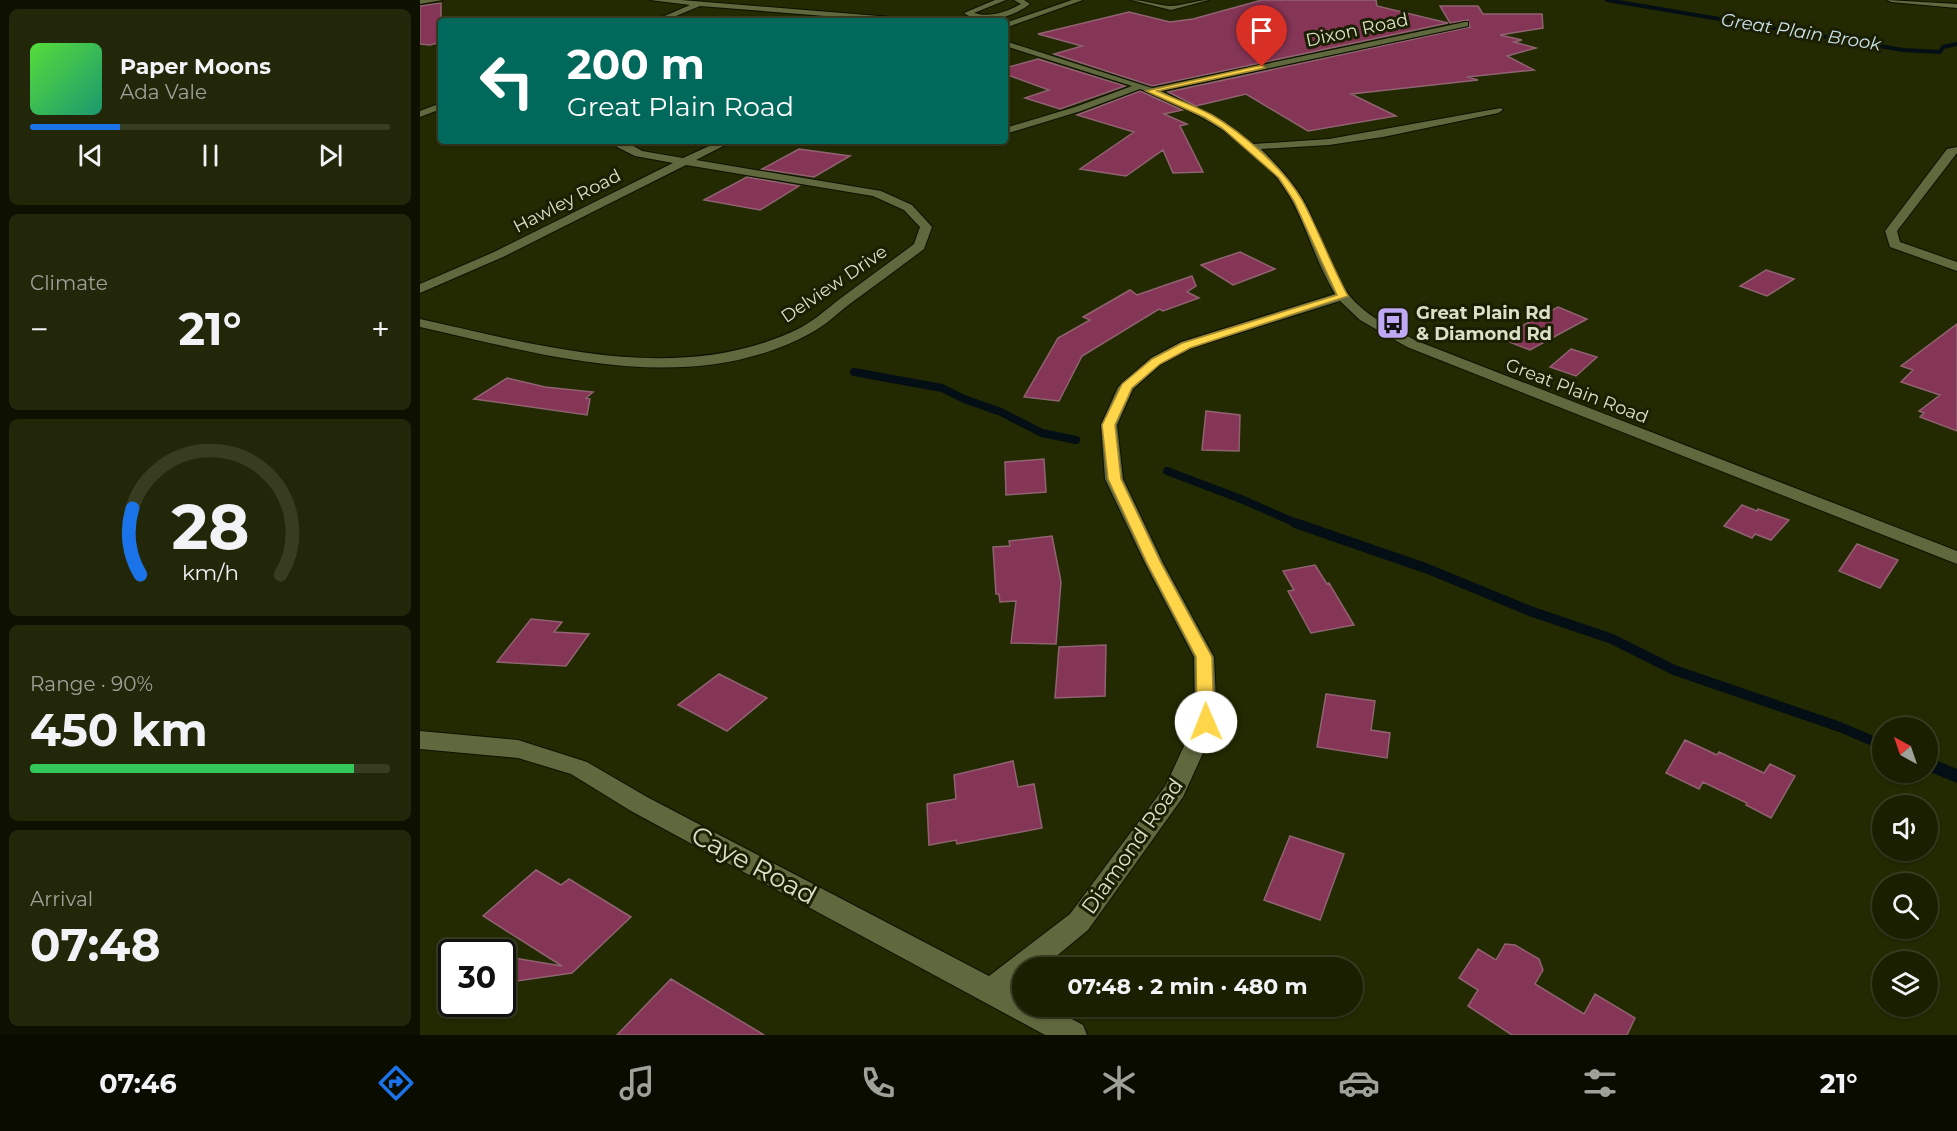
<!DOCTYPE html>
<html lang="en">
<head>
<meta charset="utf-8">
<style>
	body { margin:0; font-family:Montserrat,sans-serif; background:#23270a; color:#f1f3f6; height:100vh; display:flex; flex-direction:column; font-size:22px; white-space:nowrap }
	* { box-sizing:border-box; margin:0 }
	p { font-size:20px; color:#9fa299 }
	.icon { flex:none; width:33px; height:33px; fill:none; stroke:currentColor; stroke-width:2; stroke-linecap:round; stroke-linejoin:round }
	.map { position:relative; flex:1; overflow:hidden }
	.side { display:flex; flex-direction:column; gap:9px; padding:9px; background:#0e1100; width:420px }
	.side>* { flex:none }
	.banner { position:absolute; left:18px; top:18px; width:570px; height:126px; border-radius:6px; box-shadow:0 2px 4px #0004,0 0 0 2px #383d22; background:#00695c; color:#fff; overflow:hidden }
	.needle { width:39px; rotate:320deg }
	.controls { position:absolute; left:1452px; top:717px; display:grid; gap:12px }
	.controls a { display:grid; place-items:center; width:66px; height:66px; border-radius:50%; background:#1a1f00; box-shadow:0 2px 4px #0004,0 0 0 2px #383d22; font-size:30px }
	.speed { position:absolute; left:18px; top:939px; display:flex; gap:12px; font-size:30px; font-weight:700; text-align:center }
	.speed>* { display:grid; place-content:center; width:78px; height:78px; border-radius:50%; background:#1a1f00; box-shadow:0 2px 4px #0004,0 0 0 2px #383d22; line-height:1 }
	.speed .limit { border:3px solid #111; border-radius:9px; background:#fff; color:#111 }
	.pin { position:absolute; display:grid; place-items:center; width:51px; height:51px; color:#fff; margin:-62px -26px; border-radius:50% 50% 50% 0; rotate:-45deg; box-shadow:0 0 6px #0007 }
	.pin .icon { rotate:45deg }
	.me { position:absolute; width:66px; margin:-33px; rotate:359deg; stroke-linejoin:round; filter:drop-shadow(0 0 4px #0008) }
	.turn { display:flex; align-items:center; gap:21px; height:126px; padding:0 30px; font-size:27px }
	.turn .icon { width:78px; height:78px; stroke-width:2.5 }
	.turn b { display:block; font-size:42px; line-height:51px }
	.big { font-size:45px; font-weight:700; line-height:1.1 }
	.side .widget { flex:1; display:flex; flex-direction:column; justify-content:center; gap:9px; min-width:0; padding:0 21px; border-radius:9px; background:#23270a }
	.side .dial { align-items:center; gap:0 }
	.dial svg { height:156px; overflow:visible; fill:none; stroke:#383d22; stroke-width:7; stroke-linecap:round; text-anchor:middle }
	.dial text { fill:#f1f3f6; stroke:none }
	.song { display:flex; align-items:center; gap:18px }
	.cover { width:72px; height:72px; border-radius:9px; background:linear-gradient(135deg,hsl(110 70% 55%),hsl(160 70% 35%)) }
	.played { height:6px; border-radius:3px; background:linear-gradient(90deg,#1a73e8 25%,#383d22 25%) }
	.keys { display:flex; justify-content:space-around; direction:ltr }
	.heat { display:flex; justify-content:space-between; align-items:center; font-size:33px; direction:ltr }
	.charge { height:9px; border-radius:4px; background:linear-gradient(90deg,#34c759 90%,#383d22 0) }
	.trip { position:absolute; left:592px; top:957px; width:351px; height:60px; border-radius:30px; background:#1a1f00; box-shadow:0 2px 4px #0004,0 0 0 2px #383d22; font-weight:700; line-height:60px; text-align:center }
	.dock { display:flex; height:96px; justify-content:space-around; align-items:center; background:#0a0c00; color:#9fa299 }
	.dock .icon { width:42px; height:42px }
	.dock .active { color:#1a73e8 }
	.dock b { font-size:27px; color:#f1f3f6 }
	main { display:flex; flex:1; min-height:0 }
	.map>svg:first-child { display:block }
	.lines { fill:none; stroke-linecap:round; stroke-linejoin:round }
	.stream-far3 { stroke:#040e15; stroke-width:4 }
	.stream-far2 { stroke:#040e15; stroke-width:8 }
	.stream-far1 { stroke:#040e15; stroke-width:10 }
	.stream { stroke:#040e15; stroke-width:13 }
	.building { fill:#853555; stroke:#906372; stroke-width:1.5 }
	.minor-casing { stroke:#0d1100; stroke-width:2 }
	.minor { fill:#60683e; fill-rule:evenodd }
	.route { fill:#ffd54a; stroke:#a68a30; stroke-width:1.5 }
	.labels { text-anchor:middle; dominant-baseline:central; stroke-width:6; stroke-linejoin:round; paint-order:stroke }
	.far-street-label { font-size:18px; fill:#dbe0c9; stroke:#1a1f01 }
	.far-water-label { font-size:18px; font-style:italic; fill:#cde2ef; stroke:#1a1f01 }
	.far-poi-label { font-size:18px; font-weight:bold; fill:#dbe0c9; stroke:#1a1f01; text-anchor:start }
	.street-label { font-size:21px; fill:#dbe0c9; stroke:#1a1f01 }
	.near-street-label { font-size:26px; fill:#dbe0c9; stroke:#1a1f01 }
</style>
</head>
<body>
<main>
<section class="side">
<div class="widget">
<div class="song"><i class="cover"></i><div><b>Paper Moons</b><p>Ada Vale</p></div></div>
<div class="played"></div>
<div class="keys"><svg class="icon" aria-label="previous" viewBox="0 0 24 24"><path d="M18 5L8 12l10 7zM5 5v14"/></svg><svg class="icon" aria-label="pause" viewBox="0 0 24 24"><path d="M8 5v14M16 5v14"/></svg><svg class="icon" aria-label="next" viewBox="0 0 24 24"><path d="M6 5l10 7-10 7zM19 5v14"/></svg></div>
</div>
<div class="widget"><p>Climate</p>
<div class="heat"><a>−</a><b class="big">21°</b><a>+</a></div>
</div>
<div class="widget dial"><svg viewBox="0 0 100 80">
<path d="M14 69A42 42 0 1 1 86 69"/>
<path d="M14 69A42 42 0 0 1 10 35" stroke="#1a73e8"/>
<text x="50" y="56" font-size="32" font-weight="700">28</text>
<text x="50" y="72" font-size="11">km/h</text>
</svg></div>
<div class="widget"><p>Range · 90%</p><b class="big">450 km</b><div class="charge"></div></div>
<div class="widget"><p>Arrival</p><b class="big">07:48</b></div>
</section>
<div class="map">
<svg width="1537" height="1035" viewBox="0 0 1537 1035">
	<rect width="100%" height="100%" fill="#232900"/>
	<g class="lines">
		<!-- stream-far3 -->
		<path class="stream-far3" d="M1187,0L1483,50L1520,52L1523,47L1537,44"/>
		<!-- stream-far2 -->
		<path class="stream-far2" d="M434,372L522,388L544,399L581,412L622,433L656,440
			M747,471L821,499L878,524"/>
		<!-- stream-far1 -->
		<path class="stream-far1" d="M875,523L1008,569L1110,611L1192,639L1254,670L1420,727L1462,745"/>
		<!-- stream -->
		<path class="stream" d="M1508,764L1537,776"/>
	</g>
	<!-- building -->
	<path class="building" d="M842,0H956L957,6L1028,23L732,86L634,54L662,46L618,34L709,12L750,22L773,19Z
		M21,3V42L10,45L0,44V6Z
		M1020,6H1058L1063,14H1122L1123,28L1080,35L1102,40L1094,42L1116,48L1087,56L1114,70L1047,77L1058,80L931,94L976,116L888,131L826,94L776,106L748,92L1050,27L1048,20L1030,23Z
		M618,59L705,86L640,109L605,98L629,90L585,74V68Z
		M720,91L762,110L744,114L767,124L760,126L783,172L753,173L743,150L706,176L660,169L714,132L657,115Z
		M379,149L430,156L394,177L342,169Z
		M327,177L379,186L340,210L284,200Z
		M820,252L855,269L813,285L781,265Z
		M1346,270L1374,279L1347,296L1320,286Z
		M772,276L776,286L767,292L779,298L743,311L739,309L662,356L639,401L604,397L638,338L670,320L663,317L710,290L717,295Z
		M1138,307L1167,319L1110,350L1079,338Z
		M1537,324V431L1500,417L1504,413L1499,411L1520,395L1481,382L1493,370L1481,366Z
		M1151,349L1177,357L1156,376L1130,367Z
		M87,378L125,387L173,392L166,398L170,399L167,415L54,399Z
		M786,411L820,415L819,451L782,450Z
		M624,459L626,492L586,495L585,462Z
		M1322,505L1337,511L1338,509L1369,520L1351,540L1335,534L1332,538L1304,526Z
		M632,536L641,582L636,644L591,643L596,601L580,602L579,594H576L573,547L590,546L589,541Z
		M1437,544L1478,560L1460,588L1419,571Z
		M895,565L907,584L909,583L934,625L891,633L868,591L874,590L863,571Z
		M111,619L142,622L134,632L169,634L146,666L77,662Z
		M686,645L685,696L635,698L639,647Z
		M299,674L347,698L307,731L258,705Z
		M906,694L955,701L951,730L970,733L967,758L897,747Z
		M1265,740L1297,755L1299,752L1344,773L1350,764L1375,776L1351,818L1326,805L1327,803L1283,782L1279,789L1246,773Z
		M593,761L598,787L614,784L622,828L537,844L536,840L509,845L507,804L536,799L534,775Z
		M870,836L924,854L900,920L844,900Z
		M116,870L141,885L149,879L211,917L152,973L82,983V956L142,966L63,916Z
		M1085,944L1095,945L1119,959L1123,970L1115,984L1164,1014L1175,994L1215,1018L1207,1035H1092L1048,1006L1058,990L1039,978L1058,949L1076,960Z
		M251,979L344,1035H197Z"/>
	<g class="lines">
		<defs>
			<path id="minor" d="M0,0H23L0,4Z
				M230,0H261L496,19L500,21H468L280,6L244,21H233L270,5Z
				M575,0H586L554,13C571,18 586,12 601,4L594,0H604L610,4C593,17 563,27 544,13Z
				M652,0H663L585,28V23Z
				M711,0C725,0 737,5 750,6C763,6 776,0 789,0L751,10Z
				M1467,0L1537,4V8L1471,2Z
				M1045,22H1048V26L741,91L808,125L833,144L909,139L1081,108L1083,110L1078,113L963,137L909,145L841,149C859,167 875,184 887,207C902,238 910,276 935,302C952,319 975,330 997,341L1537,551V564L987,347L940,320L920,301L771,348L741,364L713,389L697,425L703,479L743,563L794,657L797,722L763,797L668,930L622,968H603V983L595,990L603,994V1006H628L663,1025L667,1035H625L211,811L151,774L98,758L0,749V731L98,740L167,762L227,797L569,976L650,914L746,785L775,722L774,657L725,563L685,479L681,425L698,387L731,358L761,342L915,294C898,266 889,235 875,206C846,147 778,111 720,89L661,111L585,134V128L655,107L712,86L585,46V41L732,88Z
				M21,103V109L0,117V111Z
				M195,141H205L222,151L263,158L300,141H313L276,160L461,191L492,205L512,227L504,249C480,267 456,285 431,303C418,313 406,325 391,333C270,399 125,355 0,327V319C123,346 261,387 380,328C395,320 408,308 421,298C445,280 470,262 494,244L500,227L484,210L453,196L266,165L83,257L0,293V284L74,252L253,163L215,156L197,147Z
				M1537,147V153L1477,231L1480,242L1537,262V271L1470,247L1465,231L1527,149Z"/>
		</defs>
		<!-- minor casing -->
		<use href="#minor" class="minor-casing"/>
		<!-- minor -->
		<use href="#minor" class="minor"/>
	</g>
	<!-- route -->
	<path class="route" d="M842,65L845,68L737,91C755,99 775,106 792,115C823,133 864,169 882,200C899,231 911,265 928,296L770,348L740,364L712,388L695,425L701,479L741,563L792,657L794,722L792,727L786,729L780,727L777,722L776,657L727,563L688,479L682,425L702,384L732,359L762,343L917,295L874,201L859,178L802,128L784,117L726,91Z"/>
	<!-- icons -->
	<defs>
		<symbol id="bus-square" viewBox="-11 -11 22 22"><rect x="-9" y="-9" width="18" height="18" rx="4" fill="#bfa9f4" stroke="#1a1f01"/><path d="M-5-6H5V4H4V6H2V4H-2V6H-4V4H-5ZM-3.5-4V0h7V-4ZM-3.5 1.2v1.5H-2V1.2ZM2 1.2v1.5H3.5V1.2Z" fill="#111"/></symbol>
	</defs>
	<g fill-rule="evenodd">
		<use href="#bus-square" x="954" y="304" width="38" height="38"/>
	</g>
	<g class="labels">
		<!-- far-street labels -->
		<g class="far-street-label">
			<text transform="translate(937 30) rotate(-12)">Dixon Road</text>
			<text transform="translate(147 201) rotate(-27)">Hawley Road</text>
			<text transform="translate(414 284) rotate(-34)">Delview Drive</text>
			<text transform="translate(1157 391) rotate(21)">Great Plain Road</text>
		</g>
		<!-- far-water labels -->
		<g class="far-water-label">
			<text transform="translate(1381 32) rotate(9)">Great Plain Brook</text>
		</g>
		<!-- far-poi labels -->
		<g class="far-poi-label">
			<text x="996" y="313">Great Plain Rd<tspan x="996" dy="21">&amp; Diamond Rd</tspan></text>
		</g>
		<!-- street labels -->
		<g class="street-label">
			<text transform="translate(712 846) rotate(-55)">Diamond Road</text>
		</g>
		<!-- near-street labels -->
		<g class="near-street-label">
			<text transform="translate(334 865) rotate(28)">Caye Road</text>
		</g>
	</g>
</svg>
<div class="controls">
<a><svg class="needle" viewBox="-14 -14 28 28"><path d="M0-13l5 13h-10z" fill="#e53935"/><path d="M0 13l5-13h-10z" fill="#9fa299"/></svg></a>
<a><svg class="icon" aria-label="sound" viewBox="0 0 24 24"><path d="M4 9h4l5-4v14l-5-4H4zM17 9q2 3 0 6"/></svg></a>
<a><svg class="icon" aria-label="search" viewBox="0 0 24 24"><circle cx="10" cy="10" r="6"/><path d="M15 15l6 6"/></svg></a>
<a><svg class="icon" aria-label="layers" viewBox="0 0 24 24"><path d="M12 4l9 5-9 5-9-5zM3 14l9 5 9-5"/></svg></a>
</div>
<div class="speed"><div class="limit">30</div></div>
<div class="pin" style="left:842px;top:67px;background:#d93025"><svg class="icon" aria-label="arrive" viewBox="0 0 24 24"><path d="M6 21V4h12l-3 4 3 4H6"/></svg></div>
<svg class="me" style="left:786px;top:722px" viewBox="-20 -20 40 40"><circle r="19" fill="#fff"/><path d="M0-13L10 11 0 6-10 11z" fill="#ffd54a"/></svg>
<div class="trip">07:48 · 2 min · 480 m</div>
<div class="banner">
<div class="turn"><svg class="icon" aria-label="left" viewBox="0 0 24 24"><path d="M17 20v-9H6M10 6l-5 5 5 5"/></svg><div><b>200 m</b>Great Plain Road</div></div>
</div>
</div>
</main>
<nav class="dock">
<b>07:46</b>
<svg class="icon active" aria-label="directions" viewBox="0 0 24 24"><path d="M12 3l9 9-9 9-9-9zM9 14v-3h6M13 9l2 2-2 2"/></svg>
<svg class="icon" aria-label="music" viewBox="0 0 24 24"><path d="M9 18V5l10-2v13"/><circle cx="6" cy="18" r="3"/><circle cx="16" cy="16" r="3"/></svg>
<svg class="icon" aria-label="phone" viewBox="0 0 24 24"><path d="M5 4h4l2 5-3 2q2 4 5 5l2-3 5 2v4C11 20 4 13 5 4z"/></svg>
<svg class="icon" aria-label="climate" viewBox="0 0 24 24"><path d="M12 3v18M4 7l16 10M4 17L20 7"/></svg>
<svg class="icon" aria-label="car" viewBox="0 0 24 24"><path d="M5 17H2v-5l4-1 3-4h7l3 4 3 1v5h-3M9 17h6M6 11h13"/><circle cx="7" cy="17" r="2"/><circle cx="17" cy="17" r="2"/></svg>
<svg class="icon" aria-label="filters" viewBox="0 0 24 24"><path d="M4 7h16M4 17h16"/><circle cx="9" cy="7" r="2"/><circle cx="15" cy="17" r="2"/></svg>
<b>21°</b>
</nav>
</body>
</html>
